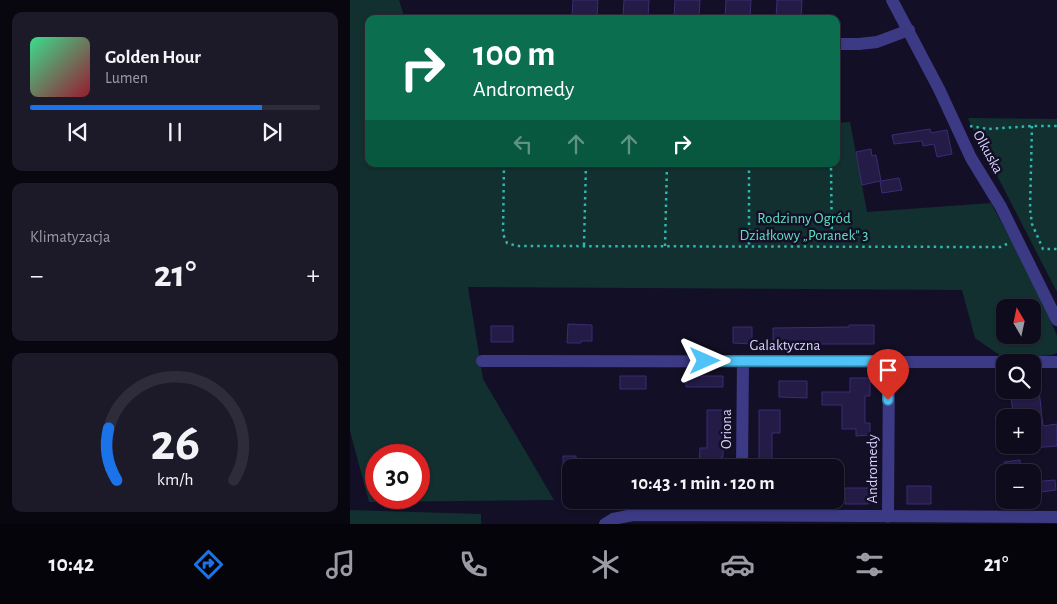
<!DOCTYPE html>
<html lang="pl">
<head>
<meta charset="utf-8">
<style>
	body { margin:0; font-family:"Alegreya Sans",sans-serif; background:#1c1929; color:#f1f3f6; height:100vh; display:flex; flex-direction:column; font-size:19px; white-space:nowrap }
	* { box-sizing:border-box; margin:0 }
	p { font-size:16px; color:#9b9ba3 }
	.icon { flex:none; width:28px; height:28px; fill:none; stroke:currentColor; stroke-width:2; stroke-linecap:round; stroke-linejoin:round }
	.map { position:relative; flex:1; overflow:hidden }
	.sheet { display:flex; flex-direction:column; gap:12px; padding:12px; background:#08060f; width:350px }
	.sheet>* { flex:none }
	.hud { position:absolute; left:15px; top:15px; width:475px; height:152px; border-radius:10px; box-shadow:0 1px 4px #0004,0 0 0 1px #2e2b3b; background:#0b6e4f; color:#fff; overflow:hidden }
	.needle { width:32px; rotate:351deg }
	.buttons { position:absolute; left:646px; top:299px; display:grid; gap:10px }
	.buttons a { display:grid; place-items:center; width:45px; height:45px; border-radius:10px; background:#0e0b1c; box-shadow:0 1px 4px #0004,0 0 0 1px #2e2b3b; font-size:25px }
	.speed { position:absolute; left:15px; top:444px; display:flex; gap:10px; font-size:25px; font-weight:700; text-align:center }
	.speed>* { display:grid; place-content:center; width:65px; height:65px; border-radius:50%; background:#0e0b1c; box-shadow:0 1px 4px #0004,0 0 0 1px #2e2b3b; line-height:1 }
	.speed .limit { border:8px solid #d22; background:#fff; color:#111 }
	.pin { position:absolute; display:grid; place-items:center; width:42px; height:42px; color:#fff; margin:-51px -21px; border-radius:50% 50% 50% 0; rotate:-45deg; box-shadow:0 0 5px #0007 }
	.pin .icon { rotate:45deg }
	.me { position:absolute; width:55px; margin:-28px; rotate:90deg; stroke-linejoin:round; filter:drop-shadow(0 0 4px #0008) }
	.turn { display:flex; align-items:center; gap:18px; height:105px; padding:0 25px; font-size:22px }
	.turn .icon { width:65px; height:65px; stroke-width:2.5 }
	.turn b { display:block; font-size:35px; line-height:42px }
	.lanes { display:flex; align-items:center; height:48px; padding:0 25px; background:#0003; justify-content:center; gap:25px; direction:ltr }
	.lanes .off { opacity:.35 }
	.big { font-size:38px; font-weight:600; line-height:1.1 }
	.sheet .widget { flex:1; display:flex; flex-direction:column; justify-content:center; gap:8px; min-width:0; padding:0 18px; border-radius:10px; background:#1c1929 }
	.sheet .dial { align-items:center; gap:0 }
	.dial svg { height:130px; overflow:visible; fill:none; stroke:#2e2b3b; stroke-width:7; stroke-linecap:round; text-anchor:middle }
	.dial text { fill:#f1f3f6; stroke:none }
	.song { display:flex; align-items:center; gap:15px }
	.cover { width:60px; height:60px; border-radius:8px; background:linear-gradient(135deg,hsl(150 70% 55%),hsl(350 70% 35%)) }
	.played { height:5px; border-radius:2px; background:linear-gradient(90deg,#1a73e8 80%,#2e2b3b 80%) }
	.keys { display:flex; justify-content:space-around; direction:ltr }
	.heat { display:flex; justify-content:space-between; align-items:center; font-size:28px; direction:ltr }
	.trip { position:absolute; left:212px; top:459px; width:282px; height:50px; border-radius:10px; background:#0e0b1c; box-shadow:0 1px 4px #0004,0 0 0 1px #2e2b3b; font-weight:600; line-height:50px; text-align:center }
	.tab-bar { display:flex; height:80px; justify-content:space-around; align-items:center; background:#06040b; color:#9b9ba3 }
	.tab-bar .icon { width:35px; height:35px }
	.tab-bar .on { color:#1a73e8 }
	.tab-bar b { font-size:22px; color:#f1f3f6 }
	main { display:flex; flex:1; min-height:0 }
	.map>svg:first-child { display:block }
	.green { fill:#12302f; fill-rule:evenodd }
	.building { fill:#241b47; stroke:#3b2d73 }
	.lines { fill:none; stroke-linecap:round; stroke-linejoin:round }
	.path { stroke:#2fb8b0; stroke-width:2.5; stroke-dasharray:2.5 4; stroke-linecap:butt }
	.minor { stroke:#3d3a85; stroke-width:12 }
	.route-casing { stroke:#337fa1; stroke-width:12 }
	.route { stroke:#4fc3f7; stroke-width:9 }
	.labels { text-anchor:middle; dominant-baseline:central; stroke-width:5; stroke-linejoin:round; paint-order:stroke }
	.street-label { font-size:15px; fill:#d9d4ff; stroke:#130f26 }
	.park-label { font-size:15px; fill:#5fe0c0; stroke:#130f26 }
</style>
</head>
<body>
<main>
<section class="sheet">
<div class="widget">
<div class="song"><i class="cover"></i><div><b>Golden Hour</b><p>Lumen</p></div></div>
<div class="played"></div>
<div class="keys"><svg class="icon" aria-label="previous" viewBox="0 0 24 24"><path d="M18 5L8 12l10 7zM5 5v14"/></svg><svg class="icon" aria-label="pause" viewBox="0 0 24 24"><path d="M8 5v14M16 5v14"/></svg><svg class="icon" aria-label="next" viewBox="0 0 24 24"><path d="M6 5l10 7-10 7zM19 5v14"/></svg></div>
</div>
<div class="widget"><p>Klimatyzacja</p>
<div class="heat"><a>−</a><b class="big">21°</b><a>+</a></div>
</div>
<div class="widget dial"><svg viewBox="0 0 100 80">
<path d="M14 69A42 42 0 1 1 86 69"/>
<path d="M14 69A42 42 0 0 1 9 37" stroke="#1a73e8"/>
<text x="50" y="56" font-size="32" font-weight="700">26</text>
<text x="50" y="72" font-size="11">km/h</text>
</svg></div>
</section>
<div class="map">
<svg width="707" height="524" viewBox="0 0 707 524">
	<rect width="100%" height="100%" fill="#130f26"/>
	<!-- green -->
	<path class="green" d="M0,0H49L55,19H19V164H486V123L500,122L517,212L641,203L688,290L707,336V353L702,355L655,359L625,338L612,290L118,287L133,379L204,500L19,502L0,431ZM655,308H682V335H655ZM26,455H69V498H26Z
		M618,118L707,119V292L622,127Z
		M0,510L131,514V524H0Z"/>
	<!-- building -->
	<path class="building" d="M223,0H248L247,16H222Z
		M274,0H299L298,17H273Z
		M325,0H350L349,18H324Z
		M376,0H401L400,19H375Z
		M427,0H452L451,19H426Z
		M580,129L581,133L597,130L602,154L587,157L584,144L573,146L572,141L544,144L542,135Z
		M521,149L522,156L526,155L531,181L549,178L552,190L532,193L530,181L512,185L506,152Z
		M218,324L242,325V341H231V343H217Z
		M499,325H524V344H441L423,343V328L499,327Z
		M141,326H163V342H141Z
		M383,327H402V344L383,343Z
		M270,376H296V389H270Z
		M336,376H373V387H336Z
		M500,378H520V396H515V423H520V435L506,436V429H492V405H472V392H500Z
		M429,381H457V398L429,397Z
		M660,390H689L693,426L707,424V446L682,448V410L663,412Z
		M357,410H373V457H371V467H349L350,448H357Z
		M409,410H430V433H422V467H409Z
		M213,456H226V468H213Z
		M670,460L671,472H656L654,462Z
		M705,480L706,490L682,493V482Z
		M557,486H581V504H557Z
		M495,488H520L518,504H495Z"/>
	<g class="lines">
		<!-- path -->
		<path class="path" d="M620,126L638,129L682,126H707
			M682,126L680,209L682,224L693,249H707
			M154,164L153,234L157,243L167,246L650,247L657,244
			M399,164V246
			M481,168L482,246
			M234,245L236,164
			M315,246L317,164"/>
		<!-- minor -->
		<path class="minor" d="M542,0L589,89L621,158L651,207L707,320
			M486,44H509L527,42L559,30
			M132,361L707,362
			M392,468L393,361
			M392,514V500
			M538,517L539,361
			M255,524L263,519L283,515L707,517"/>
	</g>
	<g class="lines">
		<defs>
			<path id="route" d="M355,361H538V400"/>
		</defs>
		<!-- route casing -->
		<use href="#route" class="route-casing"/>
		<!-- route -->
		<use href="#route" class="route"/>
	</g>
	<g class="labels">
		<!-- street labels -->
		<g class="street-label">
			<text transform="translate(638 152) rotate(61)">Olkuska</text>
			<text x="435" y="345">Galaktyczna</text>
			<text transform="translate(376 429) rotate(-90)">Oriona</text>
			<text transform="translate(522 469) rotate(-90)">Andromedy</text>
		</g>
		<!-- park labels -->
		<g class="park-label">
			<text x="454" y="218">Rodzinny Ogród<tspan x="454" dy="17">Działkowy „Poranek” 3</tspan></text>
		</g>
	</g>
</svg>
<div class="buttons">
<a><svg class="needle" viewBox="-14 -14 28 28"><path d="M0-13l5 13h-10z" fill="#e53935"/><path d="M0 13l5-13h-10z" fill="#9b9ba3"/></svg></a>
<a><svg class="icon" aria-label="search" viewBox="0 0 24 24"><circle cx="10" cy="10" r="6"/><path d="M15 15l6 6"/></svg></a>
<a>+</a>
<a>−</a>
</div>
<div class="speed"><div class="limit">30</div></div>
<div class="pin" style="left:538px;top:400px;background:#d93025"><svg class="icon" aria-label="arrive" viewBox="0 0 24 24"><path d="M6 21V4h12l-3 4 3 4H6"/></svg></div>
<svg class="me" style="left:355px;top:361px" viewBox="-20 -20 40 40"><path d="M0-17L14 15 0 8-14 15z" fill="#4fc3f7" stroke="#fff" stroke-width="4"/></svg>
<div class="trip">10:43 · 1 min · 120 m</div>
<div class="hud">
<div class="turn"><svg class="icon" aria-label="right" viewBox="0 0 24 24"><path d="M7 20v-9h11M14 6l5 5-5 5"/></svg><div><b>100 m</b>Andromedy</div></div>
<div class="lanes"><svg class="icon off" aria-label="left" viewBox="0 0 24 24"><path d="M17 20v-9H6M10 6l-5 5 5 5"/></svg><svg class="icon off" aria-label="ahead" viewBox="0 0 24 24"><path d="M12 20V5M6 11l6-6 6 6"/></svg><svg class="icon off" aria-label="ahead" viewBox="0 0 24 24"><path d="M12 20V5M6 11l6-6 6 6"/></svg><svg class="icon" aria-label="right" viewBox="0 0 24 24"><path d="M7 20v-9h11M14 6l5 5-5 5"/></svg></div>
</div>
</div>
</main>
<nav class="tab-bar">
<b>10:42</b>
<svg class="icon on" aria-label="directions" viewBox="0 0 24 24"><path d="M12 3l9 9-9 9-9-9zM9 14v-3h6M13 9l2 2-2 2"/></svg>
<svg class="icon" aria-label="music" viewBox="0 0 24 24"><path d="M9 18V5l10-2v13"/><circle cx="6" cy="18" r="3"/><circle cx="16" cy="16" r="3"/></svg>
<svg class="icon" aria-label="phone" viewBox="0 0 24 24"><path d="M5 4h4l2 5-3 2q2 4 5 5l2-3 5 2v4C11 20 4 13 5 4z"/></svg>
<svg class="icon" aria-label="climate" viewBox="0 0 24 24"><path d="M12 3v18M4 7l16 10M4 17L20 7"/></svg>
<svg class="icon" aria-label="car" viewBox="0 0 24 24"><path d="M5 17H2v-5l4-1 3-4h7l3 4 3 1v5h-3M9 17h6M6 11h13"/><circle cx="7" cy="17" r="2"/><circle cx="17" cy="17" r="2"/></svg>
<svg class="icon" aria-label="filters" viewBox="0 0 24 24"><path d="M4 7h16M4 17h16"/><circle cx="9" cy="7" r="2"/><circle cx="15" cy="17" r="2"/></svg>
<b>21°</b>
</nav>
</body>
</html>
